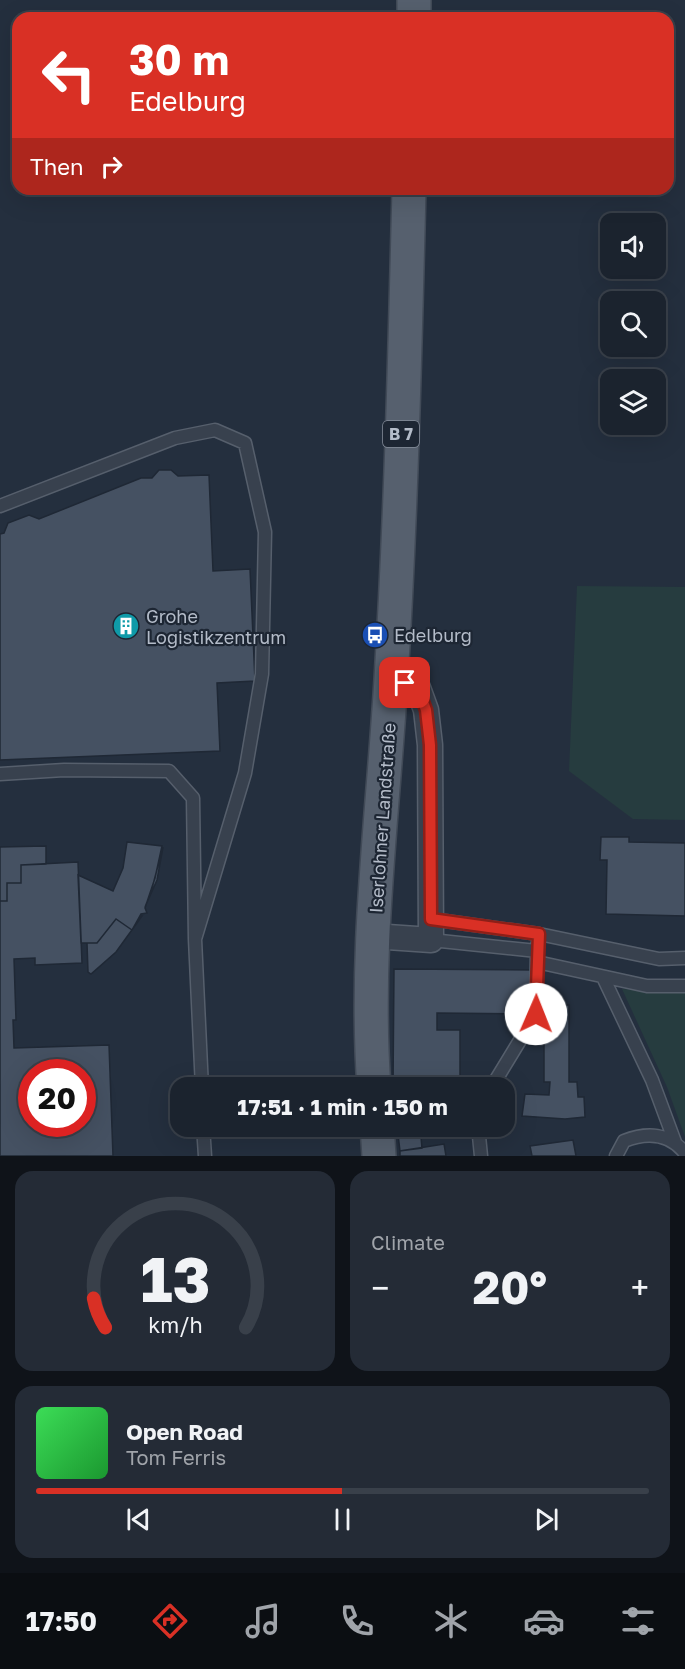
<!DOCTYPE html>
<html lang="en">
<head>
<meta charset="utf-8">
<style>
	body { margin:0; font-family:"Golos Text",sans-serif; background:#242b36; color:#f1f3f6; height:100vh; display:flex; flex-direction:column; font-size:22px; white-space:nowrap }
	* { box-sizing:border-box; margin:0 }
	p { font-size:20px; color:#a0a4aa }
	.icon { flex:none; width:33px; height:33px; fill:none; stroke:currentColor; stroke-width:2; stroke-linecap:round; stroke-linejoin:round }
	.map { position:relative; height:1156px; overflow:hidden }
	.details { display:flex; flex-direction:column; gap:15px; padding:15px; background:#0f1319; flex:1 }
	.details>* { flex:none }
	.hud { position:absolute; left:12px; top:12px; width:662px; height:183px; border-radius:18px; box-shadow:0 6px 24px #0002,0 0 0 2px #39404a; background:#d93025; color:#fff; overflow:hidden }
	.controls { position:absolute; left:600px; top:213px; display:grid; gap:12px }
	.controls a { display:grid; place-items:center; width:66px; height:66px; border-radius:12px; background:#1b232e; box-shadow:0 6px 24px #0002,0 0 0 2px #39404a; font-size:30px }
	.speed { position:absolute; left:18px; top:1059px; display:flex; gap:12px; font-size:30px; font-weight:700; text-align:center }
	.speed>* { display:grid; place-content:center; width:78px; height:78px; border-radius:50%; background:#1b232e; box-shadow:0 6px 24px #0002,0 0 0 2px #39404a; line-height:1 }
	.speed .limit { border:9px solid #d22; background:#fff; color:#111 }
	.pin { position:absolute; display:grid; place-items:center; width:51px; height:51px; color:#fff; margin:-26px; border-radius:12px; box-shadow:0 3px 9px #0006 }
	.me { position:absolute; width:66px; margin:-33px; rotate:1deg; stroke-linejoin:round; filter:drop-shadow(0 0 4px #0008) }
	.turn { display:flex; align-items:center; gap:21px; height:126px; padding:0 18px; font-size:27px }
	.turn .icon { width:78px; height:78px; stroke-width:2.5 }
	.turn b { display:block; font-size:42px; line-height:51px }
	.then { display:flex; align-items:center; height:57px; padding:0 18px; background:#0003; gap:12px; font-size:22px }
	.big { font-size:45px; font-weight:700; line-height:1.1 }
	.details .tile { flex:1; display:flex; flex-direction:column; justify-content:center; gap:9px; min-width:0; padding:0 21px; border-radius:18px; background:#242b36 }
	.details .dial { align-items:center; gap:0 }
	.dial svg { height:156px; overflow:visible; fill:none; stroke:#39404a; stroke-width:7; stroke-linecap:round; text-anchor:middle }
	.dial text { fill:#f1f3f6; stroke:none }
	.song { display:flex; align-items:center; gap:18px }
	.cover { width:72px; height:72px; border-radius:9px; background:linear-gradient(135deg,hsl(130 70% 55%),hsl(130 70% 35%)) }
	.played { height:6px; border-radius:3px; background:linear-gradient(90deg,#d93025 50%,#39404a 50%) }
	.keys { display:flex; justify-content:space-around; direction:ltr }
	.heat { display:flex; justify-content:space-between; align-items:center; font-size:33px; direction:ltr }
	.details .tiles { flex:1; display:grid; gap:15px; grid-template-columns:1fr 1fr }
	.tile:last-child { grid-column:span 2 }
	.trip { position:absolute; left:170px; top:1077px; width:345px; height:60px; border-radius:18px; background:#1b232e; box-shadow:0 6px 24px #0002,0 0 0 2px #39404a; font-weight:700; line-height:60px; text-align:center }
	.tab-bar { display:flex; height:96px; justify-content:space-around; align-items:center; background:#0b0e12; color:#a0a4aa }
	.tab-bar .icon { width:42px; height:42px }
	.tab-bar .current { color:#d93025 }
	.tab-bar b { font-size:27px; color:#f1f3f6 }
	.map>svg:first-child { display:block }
	.green { fill:#263c3f }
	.building { fill:#455162; stroke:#1f2835; stroke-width:1.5; fill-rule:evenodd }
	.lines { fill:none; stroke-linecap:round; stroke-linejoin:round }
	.lane-casing { stroke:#565f6c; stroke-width:15 }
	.street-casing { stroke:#565f6c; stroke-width:27 }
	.primary-casing { stroke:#414a57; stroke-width:36 }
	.lane { stroke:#38414e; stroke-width:12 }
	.street { stroke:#38414e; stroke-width:24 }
	.primary { stroke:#56606e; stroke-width:33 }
	.route-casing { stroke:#8d1f18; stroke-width:15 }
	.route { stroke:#d93025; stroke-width:10 }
	.labels { text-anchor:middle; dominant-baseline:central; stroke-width:4.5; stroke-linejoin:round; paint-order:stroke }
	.shield { fill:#1d2633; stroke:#878f9c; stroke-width:1.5 }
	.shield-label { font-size:16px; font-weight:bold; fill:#b4bcc9 }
	.poi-label { font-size:18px; fill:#b4bcc9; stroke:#1d2633; text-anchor:start }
	.street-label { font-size:18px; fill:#b4bcc9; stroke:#1d2633 }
</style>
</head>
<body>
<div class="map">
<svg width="685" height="1156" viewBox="0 0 685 1156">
	<rect width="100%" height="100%" fill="#242f3e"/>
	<!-- green -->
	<path class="green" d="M577,586L685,587V820L633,819L569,771Z
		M622,989L685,992V1137L667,1087Z"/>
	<!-- building -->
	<path class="building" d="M159,470H171L178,476L209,475L213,571L250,569L255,681L217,683L220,751L0,760V534L4,533L8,523L29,515L39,519L141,478H152Z
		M601,837H629V842L685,843V916L606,914L607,860H600Z
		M127,842L162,846L155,878L145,908L147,913L141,914L132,930L116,919L97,943H81L78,875L113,891L123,868Z
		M46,846V864L21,865V883H7V901H0V847Z
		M163,847L157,880L145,907L151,892Z
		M78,862L82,963L35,965V958L14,959L16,1020H13L14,1048L109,1045L113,1156H0V901H7V883H21V865ZM32,1072H82V1124H32Z
		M140,916H142L116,952L91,974L88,972L87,943H97L116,919L132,930Z
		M394,969L532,970V1014L437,1013V1030H460V1087H393Z
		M544,1005H569V1082H577L578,1097H584L585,1117L565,1119L522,1116L525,1094L549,1095L550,1082H544Z
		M397,1126H420L422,1148L400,1151Z
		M573,1140L576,1156H532L530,1146Z
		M444,1144L446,1156H400V1151Z"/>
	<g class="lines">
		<defs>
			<path id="lane" d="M0,506L175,438L215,430L245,443L265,532L262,674L245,773L195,939
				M0,774L64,770L169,771L193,798L195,939L202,1088
				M431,919L539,934
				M431,940L537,951L539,934L659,959L685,958
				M537,962L647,986H685
				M603,977L652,1080L675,1142
				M491,1088L536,1014L537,954
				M203,1126L205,1156
				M478,1126L481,1156
				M616,1156L624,1141C647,1132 669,1133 685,1153"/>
			<path id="street" d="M373,936L431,940L430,745L426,710L418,688L391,679"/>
			<path id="primary" d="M414,18V0
				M374,1088C364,952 383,815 391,679C401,516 405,352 409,189
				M377,1126L379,1156"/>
		</defs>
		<!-- lane casing -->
		<use href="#lane" class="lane-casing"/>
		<!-- street casing -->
		<use href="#street" class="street-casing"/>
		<!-- primary casing -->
		<use href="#primary" class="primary-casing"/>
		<!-- lane -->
		<use href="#lane" class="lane"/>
		<!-- street -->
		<use href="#street" class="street"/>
		<!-- primary -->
		<use href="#primary" class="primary"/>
	</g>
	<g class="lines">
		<defs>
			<path id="route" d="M405,683L418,688L426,710L430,745L431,919L539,934L536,1014"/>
		</defs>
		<!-- route casing -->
		<use href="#route" class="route-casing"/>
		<!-- route -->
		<use href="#route" class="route"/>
	</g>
	<!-- icons -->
	<defs>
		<symbol id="building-disc" viewBox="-11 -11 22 22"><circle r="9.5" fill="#0f9aa8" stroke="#1d2633"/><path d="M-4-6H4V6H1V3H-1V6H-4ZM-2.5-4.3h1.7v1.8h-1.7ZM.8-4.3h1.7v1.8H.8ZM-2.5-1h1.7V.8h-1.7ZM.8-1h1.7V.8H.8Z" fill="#fff"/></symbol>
		<symbol id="bus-disc" viewBox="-11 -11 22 22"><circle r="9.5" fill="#1a4fb4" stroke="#1d2633"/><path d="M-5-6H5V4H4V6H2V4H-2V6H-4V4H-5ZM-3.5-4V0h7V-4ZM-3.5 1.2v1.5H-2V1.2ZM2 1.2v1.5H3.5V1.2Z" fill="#fff"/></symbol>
	</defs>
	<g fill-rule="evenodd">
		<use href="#building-disc" x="111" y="611" width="30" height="30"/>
		<use href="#bus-disc" x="360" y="620" width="30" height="30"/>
	</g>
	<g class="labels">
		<!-- shield labels -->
		<rect class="shield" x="383" y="421" width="36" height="26" rx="4.5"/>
		<g class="shield-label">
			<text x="401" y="434">B 7</text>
		</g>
		<!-- poi labels -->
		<g class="poi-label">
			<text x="146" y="616">Grohe<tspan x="146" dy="21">Logistikzentrum</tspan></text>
			<text x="394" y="635">Edelburg</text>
		</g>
		<!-- street labels -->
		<g class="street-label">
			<text transform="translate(382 818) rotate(-86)">Iserlohner Landstraße</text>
		</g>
	</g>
</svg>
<div class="controls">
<a><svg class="icon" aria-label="sound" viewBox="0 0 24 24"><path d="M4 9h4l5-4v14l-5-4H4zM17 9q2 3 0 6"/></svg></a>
<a><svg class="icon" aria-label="search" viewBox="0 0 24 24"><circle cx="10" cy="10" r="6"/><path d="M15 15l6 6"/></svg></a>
<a><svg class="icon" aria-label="layers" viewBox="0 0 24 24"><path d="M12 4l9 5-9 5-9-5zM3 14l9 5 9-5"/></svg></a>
</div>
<div class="speed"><div class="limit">20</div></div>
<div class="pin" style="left:405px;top:683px;background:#d93025"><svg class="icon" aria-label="arrive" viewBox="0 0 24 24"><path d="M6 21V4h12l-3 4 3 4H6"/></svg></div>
<svg class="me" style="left:536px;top:1014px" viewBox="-20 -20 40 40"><circle r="19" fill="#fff"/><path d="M0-13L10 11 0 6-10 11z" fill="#d93025"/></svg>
<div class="trip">17:51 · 1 min · 150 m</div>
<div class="hud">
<div class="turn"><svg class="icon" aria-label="left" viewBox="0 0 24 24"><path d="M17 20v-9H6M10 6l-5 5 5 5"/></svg><div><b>30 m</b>Edelburg</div></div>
<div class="then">Then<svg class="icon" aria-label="right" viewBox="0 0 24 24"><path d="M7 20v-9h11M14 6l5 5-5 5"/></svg></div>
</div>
</div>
<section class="details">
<div class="tiles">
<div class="tile dial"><svg viewBox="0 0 100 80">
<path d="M14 69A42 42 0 1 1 86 69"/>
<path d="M14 69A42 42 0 0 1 8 54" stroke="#d93025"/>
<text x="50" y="56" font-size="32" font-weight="700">13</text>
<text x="50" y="72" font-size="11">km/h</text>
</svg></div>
<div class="tile"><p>Climate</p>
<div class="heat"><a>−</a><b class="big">20°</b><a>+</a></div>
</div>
<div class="tile">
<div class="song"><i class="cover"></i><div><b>Open Road</b><p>Tom Ferris</p></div></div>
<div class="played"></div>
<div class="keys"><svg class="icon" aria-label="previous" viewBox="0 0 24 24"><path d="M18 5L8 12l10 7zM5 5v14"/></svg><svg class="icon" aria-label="pause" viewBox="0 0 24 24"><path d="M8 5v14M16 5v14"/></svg><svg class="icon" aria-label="next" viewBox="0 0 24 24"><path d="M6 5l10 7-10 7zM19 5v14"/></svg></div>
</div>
</div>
</section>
<nav class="tab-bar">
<b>17:50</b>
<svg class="icon current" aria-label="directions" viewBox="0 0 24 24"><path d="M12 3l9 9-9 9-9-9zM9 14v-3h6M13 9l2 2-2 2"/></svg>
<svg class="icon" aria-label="music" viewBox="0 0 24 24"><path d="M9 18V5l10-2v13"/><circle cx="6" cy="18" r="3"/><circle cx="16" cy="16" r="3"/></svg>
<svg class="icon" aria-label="phone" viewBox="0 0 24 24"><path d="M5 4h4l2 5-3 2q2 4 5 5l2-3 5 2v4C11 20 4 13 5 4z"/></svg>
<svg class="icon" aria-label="climate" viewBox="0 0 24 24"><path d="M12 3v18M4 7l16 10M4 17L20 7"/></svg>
<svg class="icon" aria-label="car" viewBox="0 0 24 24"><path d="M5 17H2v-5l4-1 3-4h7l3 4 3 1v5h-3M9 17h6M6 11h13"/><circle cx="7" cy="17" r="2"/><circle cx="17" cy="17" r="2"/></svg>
<svg class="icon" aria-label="filters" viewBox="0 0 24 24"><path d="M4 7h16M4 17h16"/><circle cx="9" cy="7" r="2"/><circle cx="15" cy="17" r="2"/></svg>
</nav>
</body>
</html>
